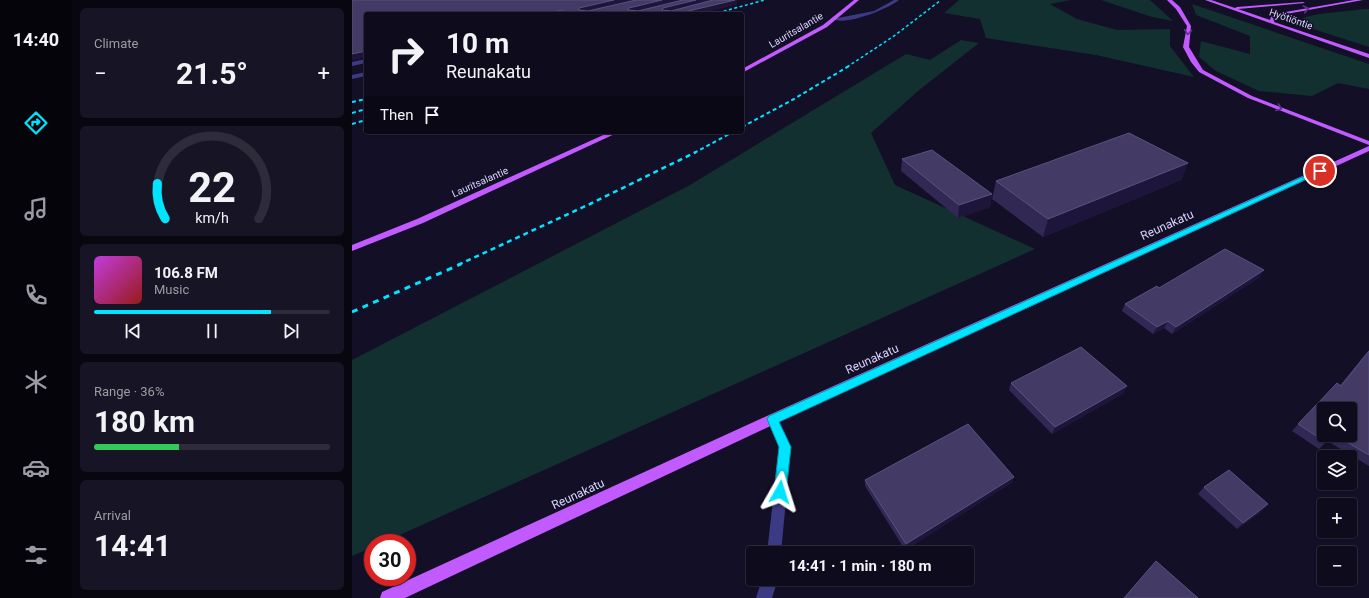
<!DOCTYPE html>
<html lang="en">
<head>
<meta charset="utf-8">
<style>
	body { margin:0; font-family:Roboto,sans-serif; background:#171425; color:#f1f3f6; height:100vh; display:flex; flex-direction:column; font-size:15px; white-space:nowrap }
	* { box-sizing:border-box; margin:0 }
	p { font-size:13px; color:#9b9ba3 }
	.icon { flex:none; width:22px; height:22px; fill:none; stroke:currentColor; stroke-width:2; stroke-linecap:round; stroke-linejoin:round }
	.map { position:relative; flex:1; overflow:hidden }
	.sheet { display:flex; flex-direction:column; gap:8px; padding:8px; background:#08060f; width:280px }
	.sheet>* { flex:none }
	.top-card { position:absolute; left:12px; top:12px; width:380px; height:122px; border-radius:4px; box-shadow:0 1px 3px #0004,0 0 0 1px #2e2b3b; background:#0e0b1c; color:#f1f3f6; overflow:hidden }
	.controls { position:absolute; left:965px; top:402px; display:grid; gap:8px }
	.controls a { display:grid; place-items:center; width:40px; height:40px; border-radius:4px; background:#0e0b1c; box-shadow:0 1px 3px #0004,0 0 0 1px #2e2b3b; font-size:20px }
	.speed { position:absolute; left:12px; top:534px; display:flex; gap:8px; font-size:20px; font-weight:700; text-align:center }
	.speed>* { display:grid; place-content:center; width:52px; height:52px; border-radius:50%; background:#0e0b1c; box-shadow:0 1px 3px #0004,0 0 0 1px #2e2b3b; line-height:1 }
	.speed .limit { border:6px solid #d22; background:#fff; color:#111 }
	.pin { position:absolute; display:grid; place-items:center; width:34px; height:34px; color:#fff; margin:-17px; border:2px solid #fff; border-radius:50%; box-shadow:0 1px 4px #0007 }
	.me { position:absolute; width:44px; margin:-22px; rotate:6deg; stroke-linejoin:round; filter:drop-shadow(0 0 3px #0008) }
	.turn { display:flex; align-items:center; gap:14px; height:84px; padding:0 16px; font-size:18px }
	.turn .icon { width:52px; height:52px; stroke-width:2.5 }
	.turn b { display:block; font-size:28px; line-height:34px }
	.then { display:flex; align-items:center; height:38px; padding:0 16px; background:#0003; gap:8px; font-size:15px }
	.big { font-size:30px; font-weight:700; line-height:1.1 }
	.sheet .widget { flex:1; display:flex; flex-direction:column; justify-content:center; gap:6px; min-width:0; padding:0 14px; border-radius:6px; background:#171425 }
	.sheet .dial { align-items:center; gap:0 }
	.dial svg { height:104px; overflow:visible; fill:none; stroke:#2e2b3b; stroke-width:7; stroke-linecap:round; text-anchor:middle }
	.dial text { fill:#f1f3f6; stroke:none }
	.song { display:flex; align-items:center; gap:12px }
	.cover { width:48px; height:48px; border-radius:6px; background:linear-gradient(135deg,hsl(290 70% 55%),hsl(0 70% 35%)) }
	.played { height:4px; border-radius:2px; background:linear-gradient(90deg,#00e5ff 75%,#2e2b3b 75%) }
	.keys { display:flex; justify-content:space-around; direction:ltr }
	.heat { display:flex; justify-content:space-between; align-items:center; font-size:22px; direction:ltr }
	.charge { height:6px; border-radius:3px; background:linear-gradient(90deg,#34c759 36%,#2e2b3b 0) }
	.trip { position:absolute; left:394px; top:546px; width:228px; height:40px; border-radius:4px; background:#0e0b1c; box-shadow:0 1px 3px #0004,0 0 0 1px #2e2b3b; font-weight:700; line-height:40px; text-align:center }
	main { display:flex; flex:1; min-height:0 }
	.tabs { display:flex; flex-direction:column; width:72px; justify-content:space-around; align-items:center; background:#06040b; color:#9b9ba3 }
	.tabs .icon { width:28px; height:28px }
	.tabs .current { color:#00e5ff }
	.tabs b { font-size:18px; color:#f1f3f6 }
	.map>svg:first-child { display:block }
	.green { fill:#12302f }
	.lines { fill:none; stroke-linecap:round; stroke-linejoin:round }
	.minor { fill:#3d3a85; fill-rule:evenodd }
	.major { fill:#c25bff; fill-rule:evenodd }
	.rail-far3 { stroke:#00e5ff; stroke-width:1.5; stroke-dasharray:3 2.5; stroke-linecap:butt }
	.rail-far2 { stroke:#00e5ff; stroke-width:2; stroke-dasharray:4 3; stroke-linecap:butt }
	.rail-far1 { stroke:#00e5ff; stroke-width:2.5; stroke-dasharray:5 4; stroke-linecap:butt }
	.rail { stroke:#00e5ff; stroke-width:3; stroke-dasharray:6 5.5; stroke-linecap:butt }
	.wall { fill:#312854; fill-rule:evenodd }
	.shaded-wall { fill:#1d163a }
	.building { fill:#433a66; stroke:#5a527e }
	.oneway { stroke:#623188 }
	.route { fill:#00e5ff; stroke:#0095a6 }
	.labels { text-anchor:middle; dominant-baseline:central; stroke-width:3; stroke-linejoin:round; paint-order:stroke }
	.far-street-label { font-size:10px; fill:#d9d4ff; stroke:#130f26 }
	.street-label { font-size:12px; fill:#d9d4ff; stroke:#130f26 }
</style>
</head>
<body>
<main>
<nav class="tabs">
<b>14:40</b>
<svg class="icon current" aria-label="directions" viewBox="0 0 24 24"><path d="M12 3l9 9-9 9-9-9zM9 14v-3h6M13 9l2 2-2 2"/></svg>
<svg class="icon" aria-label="music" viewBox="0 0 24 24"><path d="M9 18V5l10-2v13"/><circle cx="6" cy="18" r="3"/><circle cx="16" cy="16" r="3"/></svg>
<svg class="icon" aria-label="phone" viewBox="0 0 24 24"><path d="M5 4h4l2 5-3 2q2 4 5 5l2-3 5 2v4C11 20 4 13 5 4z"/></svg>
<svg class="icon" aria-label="climate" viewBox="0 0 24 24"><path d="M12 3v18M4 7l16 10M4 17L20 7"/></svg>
<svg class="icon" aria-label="car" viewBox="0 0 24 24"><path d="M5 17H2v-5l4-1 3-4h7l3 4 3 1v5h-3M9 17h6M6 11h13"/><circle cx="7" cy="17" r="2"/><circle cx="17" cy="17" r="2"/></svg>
<svg class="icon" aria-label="filters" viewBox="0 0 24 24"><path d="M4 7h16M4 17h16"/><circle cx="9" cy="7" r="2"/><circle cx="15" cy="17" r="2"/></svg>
</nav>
<section class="sheet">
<div class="widget"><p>Climate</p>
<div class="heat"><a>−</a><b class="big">21.5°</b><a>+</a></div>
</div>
<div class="widget dial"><svg viewBox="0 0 100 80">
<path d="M14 69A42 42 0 1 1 86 69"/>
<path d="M14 69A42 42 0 0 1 8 42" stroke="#00e5ff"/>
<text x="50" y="56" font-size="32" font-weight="700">22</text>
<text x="50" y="72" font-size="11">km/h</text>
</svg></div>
<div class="widget">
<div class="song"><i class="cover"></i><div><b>106.8 FM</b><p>Music</p></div></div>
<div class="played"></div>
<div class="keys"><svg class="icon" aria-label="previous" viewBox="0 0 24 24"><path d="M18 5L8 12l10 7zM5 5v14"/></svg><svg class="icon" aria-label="pause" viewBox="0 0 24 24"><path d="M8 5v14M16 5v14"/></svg><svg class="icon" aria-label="next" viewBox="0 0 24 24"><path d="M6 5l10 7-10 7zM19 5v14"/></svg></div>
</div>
<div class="widget"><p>Range · 36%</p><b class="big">180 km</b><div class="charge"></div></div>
<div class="widget"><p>Arrival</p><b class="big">14:41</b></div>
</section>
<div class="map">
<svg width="1017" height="598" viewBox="0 0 1017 598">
	<rect width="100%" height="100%" fill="#130f26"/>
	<!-- green -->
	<path class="green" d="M607,0H719L698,4L725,19L765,30L818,29V46L842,77L744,55L634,38L628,19L592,13Z
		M749,0H798L821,21L800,17Z
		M840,4L1017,64V89L986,83L960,96L907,91L864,71L847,57L849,41L898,54V36L844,15Z
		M1011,9H1017V47L958,28L951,23V18C972,11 989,13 1011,9Z
		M609,40L627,43L566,91L519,133L543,185L683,249L30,543H21V547L0,556V360L338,185L554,54L578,60Z"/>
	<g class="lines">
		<!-- minor -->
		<path class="minor" d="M542,0H547C536,9 494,26 481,19L522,11Z
			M14,59V63L0,66V62Z
			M14,72V76L0,79V75Z
			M421,414L425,415L439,447L429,553H415L427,447L415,419L417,415Z
			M410,579H426L420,598H404Z"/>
		<!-- major -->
		<path class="major" d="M502,0H507L475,27L390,73V69L471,25Z
			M815,0H820L828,7L839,26L837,47L851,70L900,96L1017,141V145L896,98L847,72L839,62L831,47L835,26L824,9Z
			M853,0H859L883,8L885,7L951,2L953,3L886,9L918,20L919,17L928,13L1002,0H1011L929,15L923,19L922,22L1017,54V58Z
			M258,132H267L71,223L0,251V245L65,219Z
			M1017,146V151L425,423L53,598H28L30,592L417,415Z"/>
		<!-- rail-far3 -->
		<path class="rail-far3" d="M361,14L413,0
			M495,67L542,36L589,0"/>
		<!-- rail-far2 -->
		<path class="rail-far2" d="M0,102L14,99
			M0,113L14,109
			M0,124L14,120
			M390,127L442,99L497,66
			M342,153L381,132"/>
		<!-- rail-far1 -->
		<path class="rail-far1" d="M106,265L240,203L344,152"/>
		<!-- rail -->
		<path class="rail" d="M0,312L109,264"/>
	</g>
	<!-- wall -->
	<path class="wall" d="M0,0H385V4L345,14H14V57L0,60Z
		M550,159L640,194L638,207L606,218L549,171Z
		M836,163L829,180L691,237L640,199L644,181Z
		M908,277L820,334L812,328L801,334L770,311L773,304Z
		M1017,350V466L975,441L967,449L940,431L985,383L988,385ZM998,409V435H972Z
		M659,383L772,393L700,434L657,390Z
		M662,477L659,483L553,550L513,486V480Z
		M852,487L910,511L885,529L846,494Z"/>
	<!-- shaded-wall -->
	<path class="shaded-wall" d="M262,0H283L229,13L227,10V8Z
		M310,0H330L279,13L276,10L277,8Z
		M344,0H364L312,13L310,10L311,8Z
		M385,0V4L345,14H324Z
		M210,10L211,14H193Z
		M14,51V57L0,60V54Z
		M836,163L829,180L691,237L696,219Z
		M640,194L638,207L606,218L607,205Z
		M912,270L908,277L820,334L824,327Z
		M816,321L812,328L801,334L805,327Z
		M775,386L772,393L700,434L703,427Z
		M662,477L659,483L553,550L554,544Z
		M916,504L910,511L885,529L891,523Z"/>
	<!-- building -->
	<path class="building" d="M0,0H262L227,8V10L236,11L284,0H310L277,8L276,10L286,11L331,0H344L311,8L310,10L319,11L361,0H383L324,14H216L210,10L193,14H14V51L0,54Z
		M777,133L836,163L696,219L644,181Z
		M580,150L640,194L607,205L550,159Z
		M873,249L912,270L824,327L816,321L805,327L773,304L805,286L807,288Z
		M729,347L775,386L703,427L659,383Z
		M1017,351V455L983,435H998V409H972V435H980L974,442L946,424L985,383L989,386Z
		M616,424L662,477L554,544L513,480Z
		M877,470L916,504L891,523L852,487Z
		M804,561L846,598H772Z"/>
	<!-- one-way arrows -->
	<defs><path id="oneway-chevron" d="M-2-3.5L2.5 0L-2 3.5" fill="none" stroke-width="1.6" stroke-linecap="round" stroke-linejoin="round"/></defs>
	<g class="oneway">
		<use href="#oneway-chevron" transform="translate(954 9) rotate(-11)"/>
		<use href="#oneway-chevron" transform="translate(836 32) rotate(95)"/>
		<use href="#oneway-chevron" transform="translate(927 108) rotate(21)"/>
	</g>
	<!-- route -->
	<path class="route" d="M968,169L970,170V172L427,422L439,447L434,492L433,496L428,498L424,496L422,492L427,447L415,419L417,416Z"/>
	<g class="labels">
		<!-- far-street labels -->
		<g class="far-street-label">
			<text transform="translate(939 19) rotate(19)">Hyötiöntie</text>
			<text transform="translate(444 30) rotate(-30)">Lauritsalantie</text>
			<text transform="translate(128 182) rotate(-24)">Lauritsalantie</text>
		</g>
		<!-- street labels -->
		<g class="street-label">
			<text transform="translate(815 225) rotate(-24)">Reunakatu</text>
			<text transform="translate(520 359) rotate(-24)">Reunakatu</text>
			<text transform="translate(226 494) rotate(-25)">Reunakatu</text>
		</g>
	</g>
</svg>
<div class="controls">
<a><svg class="icon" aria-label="search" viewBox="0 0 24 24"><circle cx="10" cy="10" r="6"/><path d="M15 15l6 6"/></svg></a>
<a><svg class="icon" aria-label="layers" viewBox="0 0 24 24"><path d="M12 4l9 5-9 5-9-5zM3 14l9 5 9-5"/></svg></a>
<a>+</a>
<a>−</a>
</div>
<div class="speed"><div class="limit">30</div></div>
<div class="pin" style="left:968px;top:171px;background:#d93025"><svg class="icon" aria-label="arrive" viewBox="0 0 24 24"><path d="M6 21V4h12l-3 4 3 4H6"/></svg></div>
<svg class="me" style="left:428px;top:492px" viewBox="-20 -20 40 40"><path d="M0-17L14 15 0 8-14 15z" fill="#00e5ff" stroke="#fff" stroke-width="4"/></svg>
<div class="trip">14:41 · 1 min · 180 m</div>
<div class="top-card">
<div class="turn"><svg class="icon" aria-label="right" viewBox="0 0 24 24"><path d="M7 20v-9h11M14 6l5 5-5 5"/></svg><div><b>10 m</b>Reunakatu</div></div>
<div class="then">Then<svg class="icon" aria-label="arrive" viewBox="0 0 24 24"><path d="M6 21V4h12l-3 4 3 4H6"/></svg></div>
</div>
</div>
</main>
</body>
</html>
